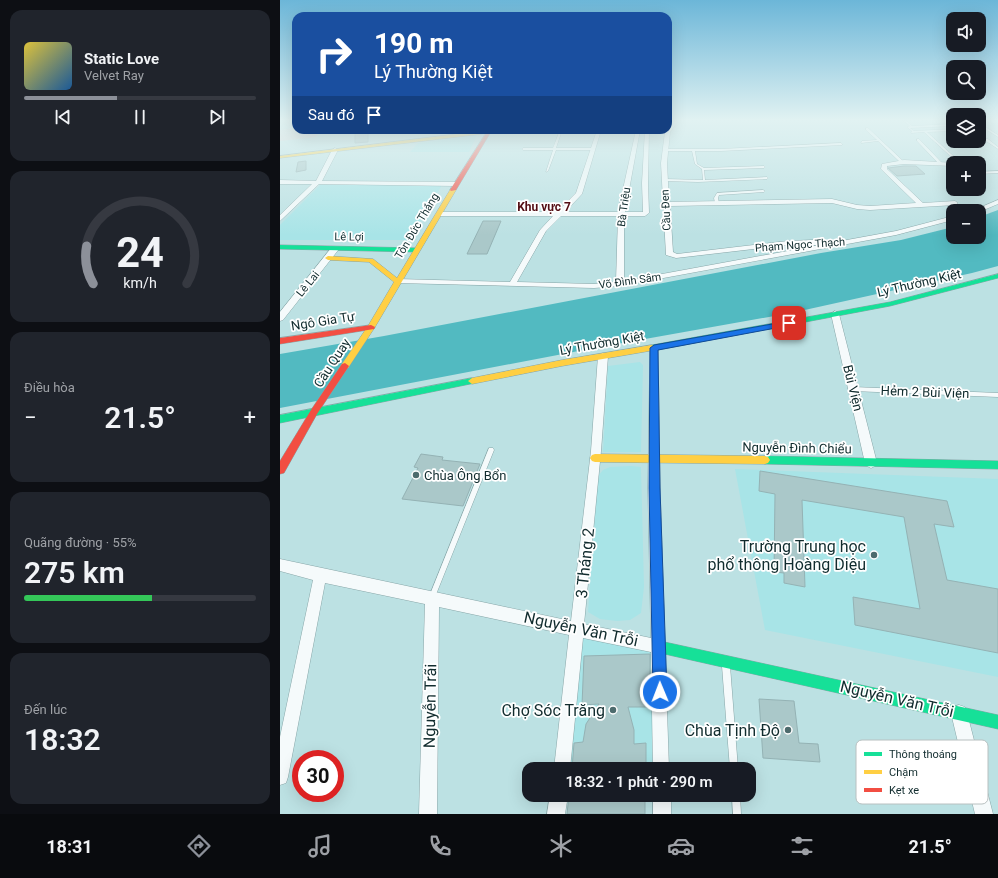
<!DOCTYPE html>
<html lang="vi">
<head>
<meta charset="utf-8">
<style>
	body { margin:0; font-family:Roboto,sans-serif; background:#20242c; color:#f1f3f6; height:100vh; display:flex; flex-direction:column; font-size:15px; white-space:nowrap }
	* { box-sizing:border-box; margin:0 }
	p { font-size:13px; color:#9ea1a6 }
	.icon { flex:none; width:22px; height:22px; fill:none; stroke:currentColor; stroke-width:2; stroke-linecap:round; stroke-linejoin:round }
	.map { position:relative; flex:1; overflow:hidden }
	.panel { display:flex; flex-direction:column; gap:10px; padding:10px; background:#0d0f14; width:280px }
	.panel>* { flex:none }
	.banner { position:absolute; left:12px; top:12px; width:380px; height:122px; border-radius:12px; box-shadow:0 4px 16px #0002; background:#1a4fa0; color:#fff; overflow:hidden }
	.buttons { position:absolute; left:666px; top:12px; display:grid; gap:8px }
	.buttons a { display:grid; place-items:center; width:40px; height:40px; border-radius:8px; background:#171b24; box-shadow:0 4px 16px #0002; font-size:20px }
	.speed { position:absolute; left:12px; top:750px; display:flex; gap:8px; font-size:20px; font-weight:700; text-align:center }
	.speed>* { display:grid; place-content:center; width:52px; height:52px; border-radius:50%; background:#171b24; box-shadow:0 4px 16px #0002; line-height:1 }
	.speed .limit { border:6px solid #d22; background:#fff; color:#111 }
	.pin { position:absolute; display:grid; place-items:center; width:34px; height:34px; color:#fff; margin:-17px; border-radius:8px; box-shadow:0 2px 6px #0006 }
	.me { position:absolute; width:44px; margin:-22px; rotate:359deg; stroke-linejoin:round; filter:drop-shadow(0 0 3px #0008) }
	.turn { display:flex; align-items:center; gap:14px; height:84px; padding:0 16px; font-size:18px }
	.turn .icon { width:52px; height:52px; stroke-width:2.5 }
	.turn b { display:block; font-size:28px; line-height:34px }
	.then { display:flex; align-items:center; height:38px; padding:0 16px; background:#0003; gap:8px; font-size:15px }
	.big { font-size:30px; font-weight:600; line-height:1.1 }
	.panel .tile { flex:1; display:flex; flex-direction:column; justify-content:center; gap:6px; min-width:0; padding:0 14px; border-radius:12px; background:#20242c }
	.panel .dial { align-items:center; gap:0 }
	.dial svg { height:104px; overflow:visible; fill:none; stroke:#363941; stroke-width:7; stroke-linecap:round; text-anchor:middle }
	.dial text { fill:#f1f3f6; stroke:none }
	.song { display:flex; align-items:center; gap:12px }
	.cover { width:48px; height:48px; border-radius:6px; background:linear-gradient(135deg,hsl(50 70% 55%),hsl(210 70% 35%)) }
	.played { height:4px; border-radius:2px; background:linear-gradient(90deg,#8c9099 40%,#363941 40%) }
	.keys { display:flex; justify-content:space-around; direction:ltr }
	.heat { display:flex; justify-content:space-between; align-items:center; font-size:22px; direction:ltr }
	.charge { height:6px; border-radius:3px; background:linear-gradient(90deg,#34c759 55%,#363941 0) }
	.trip { position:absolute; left:242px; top:762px; width:234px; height:40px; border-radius:12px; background:#171b24; box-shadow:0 4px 16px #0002; font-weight:600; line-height:40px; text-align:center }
	.menu { display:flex; height:64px; justify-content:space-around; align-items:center; background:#090b0e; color:#9ea1a6 }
	.menu .icon { width:28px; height:28px }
	.menu .current { color:#8c9099 }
	.menu b { font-size:18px; color:#f1f3f6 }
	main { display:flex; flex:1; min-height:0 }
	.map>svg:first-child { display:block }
	.built { fill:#a8e4e7 }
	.green { fill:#dbcfce }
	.water { fill:#52bac1 }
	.building { fill:#aac8c9; stroke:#94b2b4 }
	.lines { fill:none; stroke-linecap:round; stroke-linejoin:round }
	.lane-casing { stroke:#88a6a8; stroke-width:1 }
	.street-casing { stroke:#88a6a8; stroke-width:1 }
	.fast-casing { stroke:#88a6a8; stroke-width:1 }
	.slow-casing { stroke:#88a6a8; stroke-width:1 }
	.jam-casing { stroke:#88a6a8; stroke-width:1 }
	.lane { fill:#f5fafb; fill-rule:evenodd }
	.street { fill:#f5fafb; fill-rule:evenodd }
	.fast { fill:#16e098; fill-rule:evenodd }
	.slow { fill:#ffcf43; fill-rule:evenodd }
	.jam { fill:#f24e42; fill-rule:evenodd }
	.route { fill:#1a73e8; stroke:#114b97 }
	.poi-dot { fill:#4d6b6d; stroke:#fff; stroke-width:1.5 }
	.labels { text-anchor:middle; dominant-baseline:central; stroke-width:3.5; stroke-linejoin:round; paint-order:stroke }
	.far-street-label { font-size:11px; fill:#112c2e; stroke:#fff }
	.far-neighbourhood-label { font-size:12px; font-weight:bold; fill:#530e14; stroke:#fff }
	.street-label { font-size:13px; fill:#112c2e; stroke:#fff }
	.poi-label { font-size:13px; fill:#112c2e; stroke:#fff; text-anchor:start }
	.near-poi-label { font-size:16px; fill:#112c2e; stroke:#fff; text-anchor:end }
	.near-street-label { font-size:16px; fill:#112c2e; stroke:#fff }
	.key { fill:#fff; stroke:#b8c0c0; stroke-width:1 }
	.key-label { font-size:11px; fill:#112c2e }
</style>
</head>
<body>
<main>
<section class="panel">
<div class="tile">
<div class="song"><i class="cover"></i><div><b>Static Love</b><p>Velvet Ray</p></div></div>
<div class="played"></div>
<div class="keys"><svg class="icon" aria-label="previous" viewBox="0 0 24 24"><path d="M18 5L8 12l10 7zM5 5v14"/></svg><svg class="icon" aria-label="pause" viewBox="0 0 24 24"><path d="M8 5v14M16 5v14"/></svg><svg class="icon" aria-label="next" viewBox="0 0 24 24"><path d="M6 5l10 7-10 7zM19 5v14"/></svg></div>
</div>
<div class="tile dial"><svg viewBox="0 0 100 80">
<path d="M14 69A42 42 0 1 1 86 69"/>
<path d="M14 69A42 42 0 0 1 9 40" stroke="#8c9099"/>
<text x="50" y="56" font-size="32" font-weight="700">24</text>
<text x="50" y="72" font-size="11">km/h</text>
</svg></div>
<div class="tile"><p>Điều hòa</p>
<div class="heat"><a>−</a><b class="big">21.5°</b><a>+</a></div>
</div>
<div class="tile"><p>Quãng đường · 55%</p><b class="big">275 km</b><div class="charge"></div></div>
<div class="tile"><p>Đến lúc</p><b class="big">18:32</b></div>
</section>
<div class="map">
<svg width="718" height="814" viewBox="0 0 718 814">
	<rect width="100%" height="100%" fill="#bce1e3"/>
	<!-- built -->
	<path class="built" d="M197,135L189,152H130L138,143Z
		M40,185H162L129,240H0V225Z
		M360,362L363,365L361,452H323L328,366Z
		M351,466L361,467L364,587L361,613L350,620L337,621L320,619L308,612L318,476L323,470L330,467Z
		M455,469L718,479V677L485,630Z
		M299,636L375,652L376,769H284Z"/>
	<!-- green -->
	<path class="green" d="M16,128V130H38L37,137L0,141V130Z"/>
	<!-- water -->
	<path class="water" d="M718,210V266L692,273L511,313L309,349L0,408V354L104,336L541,253L621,240L673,227V237H699V217Z"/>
	<!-- building -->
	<path class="building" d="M75,130H88V142L75,143Z
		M26,161V170L16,172L18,162Z
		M624,166H636L645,174L617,176L608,168Z
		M203,221H221L207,254H187Z
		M141,454L163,457L162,460L200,464L183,506L122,499L138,468L134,467Z
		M480,471L667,501L674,527L654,524L667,580L718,589V653L575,625L573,597L640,609L624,517L522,500L525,587L504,583V573L494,572L495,494L479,491Z
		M370,654V707H348L354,730V744L366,743V769H292L294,743L303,742L306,724L319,704L302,705L304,656Z
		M479,699L514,701L519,743L538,744L540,762L483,758Z
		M289,795H365V814H287Z"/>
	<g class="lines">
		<defs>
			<path id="lane" d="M624,121H627L632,126L673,124V126L630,128L634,131L673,129V131L647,132L681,163H678L644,132L631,133L632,131L627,127L630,126Z
				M699,123L718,135V137L699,125Z
				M586,128H588L623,161V163H621L598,141L581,143L582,141L597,140L586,130Z
				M280,130H282L276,148H313L314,149L313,150H276L268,171L266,172L273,150H243L242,149L243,148H273Z
				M637,139H639L662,163V165H660L637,141Z
				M706,139H708L718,147V149L706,141Z
				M561,143L562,144V145L441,151H415L417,164L424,168L484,166L485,167L484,168L424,170L425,180L487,177L488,178L487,179L418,182L385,181L384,180L385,179L423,180L422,169L415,164L412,151H385V149H441Z
				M718,171V173L699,174V172Z
				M483,190L485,191L484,192L439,195L438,198L439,203L437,204L435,203L434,198L437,193Z
				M573,387L718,393V397L573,391L571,389Z
				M209,448H213L214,450L155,597L154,599L152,600L150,599L149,597Z
				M446,662L449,663L450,666L458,769H450L442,666L443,663Z
				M452,795H460L461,814H453Z"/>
			<path id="street" d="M393,121H398L390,132L387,163L389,202L552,199L577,205L590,206L636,203L601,169L602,164L624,160L675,163H673V166L624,164L607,166V169L643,203L675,201L678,203L675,205L590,210L577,209L552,203L390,206L393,252L397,254L508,241L533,240L556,242L616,231L673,216V220L616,235L340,286L314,288L117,283L113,281L117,279L230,282L260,230L273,216H159L156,214L159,212H277L296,193L317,130H321L302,194L285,212H338L356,130H360L345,212H363L362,183L365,130H369L368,183L369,213L365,216H344V281L540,245H508L396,258L386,255L381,163L385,132ZM281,216H338L336,282L314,284L237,282L266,231Z
				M55,148L58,150L42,181L176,182L179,184L176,186L39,184L0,221V215L32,184H0V180L36,181L52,150Z
				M718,200V204L699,212L692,211Z
				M52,247L59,249L3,320L0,321V312Z
				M555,311L559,314L597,463L595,466L591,468L587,466L585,463L551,314Z
				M374,345L378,348L380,488L385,642L387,647L385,652L389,769H373L371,652L303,638L290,769H274L289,635L159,607L157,814H139L145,604L45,583L8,777L6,783L0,785V737L33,580L0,571V559L291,621L311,451L318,356L323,353L328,356L321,451L304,624L371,638L368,488L370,348Z
				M679,705L685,707L687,713L713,814H695L671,713L673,707Z
				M270,795H288L285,814H267Z
				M373,795H391V814H373Z"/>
			<path id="fast" d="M0,245L137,248L140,250L137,252L0,249Z
				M718,274V278L610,306L372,351L368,348L372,345L610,302Z
				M192,378L196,381L195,383L0,423V415Z
				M485,456L718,461V469L485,464L482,463L480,460L482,457Z
				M380,641L718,715V729L380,653L375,652L374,647L375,642Z"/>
			<path id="slow" d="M193,132H208L210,133L0,158V156Z
				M173,188L176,190L95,327L68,368H62L61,366L62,364L88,326L114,282L89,262L48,260L45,258L48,256L93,259L117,278L170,190Z
				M372,345L376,348L375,350L282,366L192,384L188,381L192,378L282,360Z
				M315,454L485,456L488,457L490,460L488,463L485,464L315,462L312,461L310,458L312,455Z"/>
			<path id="jam" d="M208,130H212L176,190L171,191L170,190Z
				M91,325L95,327L94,329L0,344V338Z
				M65,363L69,366L37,414L4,473L0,474V461L31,410L62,364Z"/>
		</defs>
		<!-- lane casing -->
		<use href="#lane" class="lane-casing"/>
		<!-- street casing -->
		<use href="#street" class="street-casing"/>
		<!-- fast casing -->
		<use href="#fast" class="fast-casing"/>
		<!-- slow casing -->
		<use href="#slow" class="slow-casing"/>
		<!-- jam casing -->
		<use href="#jam" class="jam-casing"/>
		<!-- lane -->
		<use href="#lane" class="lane"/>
		<!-- street -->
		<use href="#street" class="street"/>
		<!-- fast -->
		<use href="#fast" class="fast"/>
		<!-- slow -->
		<use href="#slow" class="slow"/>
		<!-- jam -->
		<use href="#jam" class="jam"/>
	</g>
	<!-- sky -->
	<linearGradient id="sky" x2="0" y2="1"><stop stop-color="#6cb6d8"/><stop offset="0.51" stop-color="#e1f2f2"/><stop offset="1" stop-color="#e1f2f2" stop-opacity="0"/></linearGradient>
	<rect width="718" height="235" fill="url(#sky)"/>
	<!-- route -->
	<path class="route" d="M509,321H512V325L378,350L380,488L387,692L385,697L380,699L375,697L373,692L369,488L370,348L374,345Z"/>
	<!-- markers -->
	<g class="poi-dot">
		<circle cx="136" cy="475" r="4"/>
		<circle cx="594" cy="555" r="4"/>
		<circle cx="333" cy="710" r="4"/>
		<circle cx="508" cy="730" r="4"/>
	</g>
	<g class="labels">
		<!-- far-street labels -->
		<g class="far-street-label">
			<text transform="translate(344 207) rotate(-82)">Bà Triệu</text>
			<text transform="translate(386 210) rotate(-93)">Cầu Đen</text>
			<text transform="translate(137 226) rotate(-59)">Tôn Đức Thắng</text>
			<text transform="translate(69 237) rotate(1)">Lê Lợi</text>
			<text transform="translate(520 245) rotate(-4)">Phạm Ngọc Thạch</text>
			<text transform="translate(350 281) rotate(-8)">Võ Đình Sâm</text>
			<text transform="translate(28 284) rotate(-51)">Lê Lai</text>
		</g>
		<!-- far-neighbourhood labels -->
		<g class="far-neighbourhood-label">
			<text x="264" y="207">Khu vực 7</text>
		</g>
		<!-- street labels -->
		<g class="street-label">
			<text transform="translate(639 283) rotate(-13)">Lý Thường Kiệt</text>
			<text transform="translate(43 321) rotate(-9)">Ngô Gia Tự</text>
			<text transform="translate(322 343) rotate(-10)">Lý Thường Kiệt</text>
			<text transform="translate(52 363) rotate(-57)">Cầu Quay</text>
			<text transform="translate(573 388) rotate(76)">Bùi Viện</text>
			<text transform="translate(645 392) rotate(2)">Hẻm 2 Bùi Viện</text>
			<text transform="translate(517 448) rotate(1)">Nguyễn Đình Chiểu</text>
		</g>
		<!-- poi labels -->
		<g class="poi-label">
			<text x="144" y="475">Chùa Ông Bổn</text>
		</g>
		<!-- near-poi labels -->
		<g class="near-poi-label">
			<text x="586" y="546">Trường Trung học<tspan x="586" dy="18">phổ thông Hoàng Diệu</tspan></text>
			<text x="325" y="710">Chợ Sóc Trăng</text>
			<text x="500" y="730">Chùa Tịnh Độ</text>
		</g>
		<!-- near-street labels -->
		<g class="near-street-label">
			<text transform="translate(305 563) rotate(-84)">3 Tháng 2</text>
			<text transform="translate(301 629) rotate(12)">Nguyễn Văn Trỗi</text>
			<text transform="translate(617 699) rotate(13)">Nguyễn Văn Trỗi</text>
			<text transform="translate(150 706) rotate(-89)">Nguyễn Trãi</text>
		</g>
	</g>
	<!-- legend -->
	<rect x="576" y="740" width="132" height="64" rx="6" class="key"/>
	<rect x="584" y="752" width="18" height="4" fill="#16e098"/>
	<rect x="584" y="770" width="18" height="4" fill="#ffcf43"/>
	<rect x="584" y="788" width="18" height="4" fill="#f24e42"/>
	<g class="key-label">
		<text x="609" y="758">Thông thoáng</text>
		<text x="609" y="776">Chậm</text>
		<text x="609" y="794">Kẹt xe</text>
	</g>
</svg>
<div class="buttons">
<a><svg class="icon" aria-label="sound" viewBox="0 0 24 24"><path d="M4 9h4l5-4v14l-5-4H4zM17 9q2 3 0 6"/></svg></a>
<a><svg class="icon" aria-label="search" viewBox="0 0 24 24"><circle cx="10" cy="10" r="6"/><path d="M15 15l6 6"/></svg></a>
<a><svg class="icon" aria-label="layers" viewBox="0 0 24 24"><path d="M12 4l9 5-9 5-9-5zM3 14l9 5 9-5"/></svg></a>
<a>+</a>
<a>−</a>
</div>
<div class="speed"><div class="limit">30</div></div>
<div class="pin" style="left:509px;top:323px;background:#d93025"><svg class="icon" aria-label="arrive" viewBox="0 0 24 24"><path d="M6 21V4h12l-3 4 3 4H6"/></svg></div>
<svg class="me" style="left:380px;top:692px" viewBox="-20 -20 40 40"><circle r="17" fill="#1a73e8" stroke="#fff" stroke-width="3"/><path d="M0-11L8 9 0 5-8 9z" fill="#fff"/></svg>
<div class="trip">18:32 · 1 phút · 290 m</div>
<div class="banner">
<div class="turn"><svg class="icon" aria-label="right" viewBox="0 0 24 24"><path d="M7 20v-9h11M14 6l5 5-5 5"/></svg><div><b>190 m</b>Lý Thường Kiệt</div></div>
<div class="then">Sau đó<svg class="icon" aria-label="arrive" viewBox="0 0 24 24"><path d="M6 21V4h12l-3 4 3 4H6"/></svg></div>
</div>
</div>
</main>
<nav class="menu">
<b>18:31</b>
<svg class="icon current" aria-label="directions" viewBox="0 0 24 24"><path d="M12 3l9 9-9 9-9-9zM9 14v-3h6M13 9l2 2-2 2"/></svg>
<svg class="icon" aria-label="music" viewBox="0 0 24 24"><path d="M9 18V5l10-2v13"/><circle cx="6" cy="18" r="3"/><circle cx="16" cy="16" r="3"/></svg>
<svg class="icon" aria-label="phone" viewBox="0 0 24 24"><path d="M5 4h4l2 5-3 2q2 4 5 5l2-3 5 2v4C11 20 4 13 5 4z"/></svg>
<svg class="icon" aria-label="climate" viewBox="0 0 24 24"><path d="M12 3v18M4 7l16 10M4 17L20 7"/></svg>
<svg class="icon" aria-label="car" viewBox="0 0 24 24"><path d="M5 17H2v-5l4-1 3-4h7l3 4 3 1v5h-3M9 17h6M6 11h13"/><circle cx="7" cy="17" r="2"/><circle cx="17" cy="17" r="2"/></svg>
<svg class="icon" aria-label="filters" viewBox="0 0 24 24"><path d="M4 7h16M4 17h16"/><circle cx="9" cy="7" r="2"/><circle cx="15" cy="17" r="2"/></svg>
<b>21.5°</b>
</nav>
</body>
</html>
